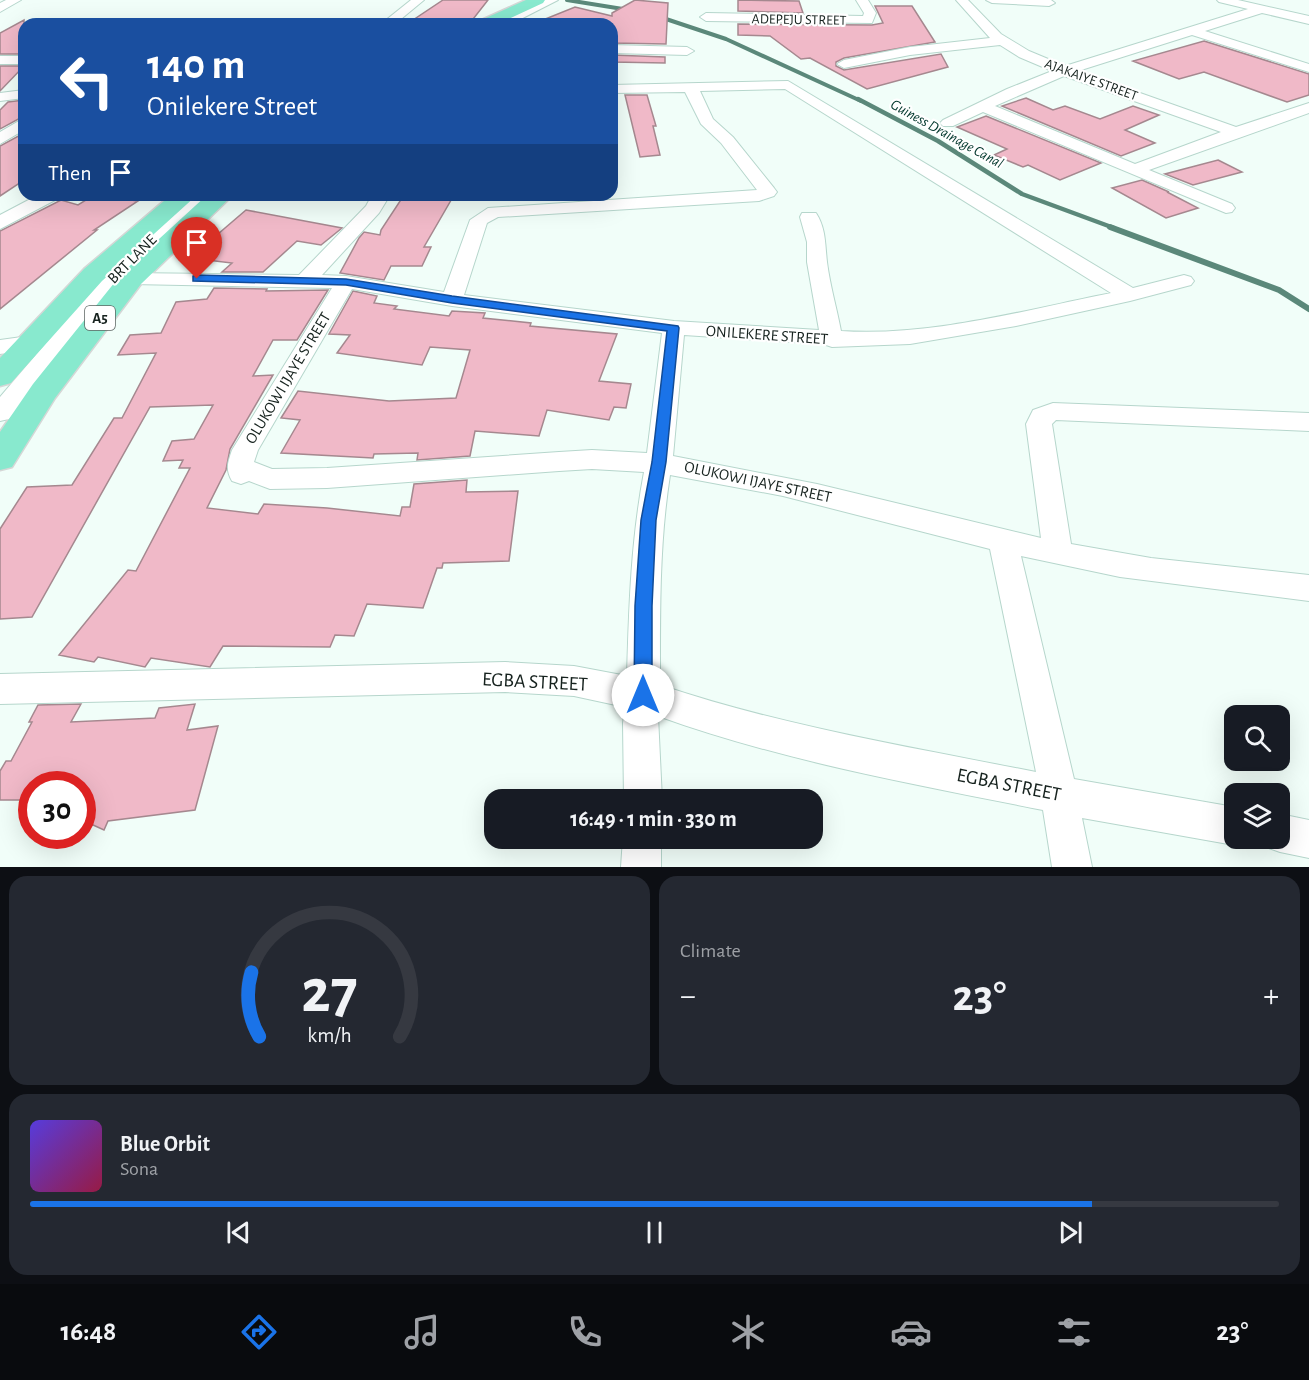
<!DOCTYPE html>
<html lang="en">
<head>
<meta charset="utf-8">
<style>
	body { margin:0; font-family:"Alegreya Sans",sans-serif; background:#242831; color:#f1f3f6; height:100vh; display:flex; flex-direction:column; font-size:22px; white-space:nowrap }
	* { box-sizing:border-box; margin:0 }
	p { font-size:20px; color:#9ea1a6 }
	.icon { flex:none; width:33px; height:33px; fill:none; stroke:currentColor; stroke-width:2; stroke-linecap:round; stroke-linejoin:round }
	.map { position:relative; height:867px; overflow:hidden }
	.drawer { display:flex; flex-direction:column; gap:9px; padding:9px; background:#0d0f14; flex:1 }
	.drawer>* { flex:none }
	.banner { position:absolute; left:18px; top:18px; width:600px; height:183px; border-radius:18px; box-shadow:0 6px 24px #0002; background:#1a4fa0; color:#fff; overflow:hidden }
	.fabs { position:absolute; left:1224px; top:705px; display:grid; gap:12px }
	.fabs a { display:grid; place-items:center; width:66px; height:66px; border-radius:12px; background:#171b24; box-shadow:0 6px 24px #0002; font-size:30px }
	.speed { position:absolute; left:18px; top:771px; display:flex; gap:12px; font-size:30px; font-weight:700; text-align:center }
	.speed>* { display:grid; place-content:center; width:78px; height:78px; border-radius:50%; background:#171b24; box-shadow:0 6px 24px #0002; line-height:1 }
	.speed .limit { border:9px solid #d22; background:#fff; color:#111 }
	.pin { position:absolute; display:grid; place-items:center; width:51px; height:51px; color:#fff; margin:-62px -26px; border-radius:50% 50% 50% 0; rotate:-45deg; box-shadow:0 0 6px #0007 }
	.pin .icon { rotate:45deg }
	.me { position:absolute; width:66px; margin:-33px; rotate:0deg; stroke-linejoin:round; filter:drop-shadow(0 0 4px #0008) }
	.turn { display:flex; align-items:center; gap:21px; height:126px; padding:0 30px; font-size:27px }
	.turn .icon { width:78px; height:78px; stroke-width:2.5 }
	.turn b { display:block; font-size:42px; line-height:51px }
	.then { display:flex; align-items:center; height:57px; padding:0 30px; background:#0003; gap:12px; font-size:22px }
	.big { font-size:45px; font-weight:600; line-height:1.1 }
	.drawer .tile { flex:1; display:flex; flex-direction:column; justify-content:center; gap:9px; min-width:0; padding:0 21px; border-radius:18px; background:#242831 }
	.drawer .dial { align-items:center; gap:0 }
	.dial svg { height:156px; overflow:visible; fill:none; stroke:#363941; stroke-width:7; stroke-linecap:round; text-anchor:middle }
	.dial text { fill:#f1f3f6; stroke:none }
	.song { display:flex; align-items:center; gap:18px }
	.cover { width:72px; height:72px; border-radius:9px; background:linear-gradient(135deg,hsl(250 70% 55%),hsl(340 70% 35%)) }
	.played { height:6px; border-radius:3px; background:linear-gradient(90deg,#1a73e8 85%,#363941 85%) }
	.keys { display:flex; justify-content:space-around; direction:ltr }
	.heat { display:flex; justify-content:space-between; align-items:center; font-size:33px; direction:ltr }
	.drawer .tiles { flex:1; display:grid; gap:9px; grid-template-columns:1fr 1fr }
	.tile:last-child { grid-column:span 2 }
	.trip { position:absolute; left:484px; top:789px; width:339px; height:60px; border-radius:18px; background:#171b24; box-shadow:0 6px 24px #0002; font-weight:600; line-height:60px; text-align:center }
	.tabs { display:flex; height:96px; justify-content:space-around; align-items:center; background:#090b0e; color:#9ea1a6 }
	.tabs .icon { width:42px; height:42px }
	.tabs .on { color:#1a73e8 }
	.tabs b { font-size:27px; color:#f1f3f6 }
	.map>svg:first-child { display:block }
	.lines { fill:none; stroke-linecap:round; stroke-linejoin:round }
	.stream-far2 { stroke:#5b887a; stroke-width:4 }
	.stream-far1 { stroke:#5b887a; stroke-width:4.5 }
	.stream { stroke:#5b887a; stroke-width:6 }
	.building { fill:#f0b9c8; stroke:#a5888f; stroke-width:1.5 }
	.minor-casing { stroke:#b6d6cc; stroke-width:2 }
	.highway-casing { stroke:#d5d7d6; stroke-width:3 }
	.minor { fill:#fff; fill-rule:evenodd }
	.highway { fill:#88e9ce; fill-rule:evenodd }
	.route { fill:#1a73e8; stroke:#114b97; stroke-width:1.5 }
	.labels { text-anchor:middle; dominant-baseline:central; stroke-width:4.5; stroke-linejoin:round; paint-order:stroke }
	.far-street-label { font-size:14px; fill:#16221e; stroke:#fff }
	.far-water-label { font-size:15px; font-style:italic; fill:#00372c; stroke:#fff }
	.shield { fill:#fff; stroke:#5c6462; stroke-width:1.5 }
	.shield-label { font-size:15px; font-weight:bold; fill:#16221e }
	.street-label { font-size:16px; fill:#16221e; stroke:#fff }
	.near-street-label { font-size:20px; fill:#16221e; stroke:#fff }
</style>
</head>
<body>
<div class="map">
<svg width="1309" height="867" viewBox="0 0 1309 867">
	<rect width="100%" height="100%" fill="#f1fef9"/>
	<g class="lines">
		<!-- stream-far2 -->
		<path class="stream-far2" d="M567,0L629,10
			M660,17L726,39L861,101"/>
		<!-- stream-far1 -->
		<path class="stream-far1" d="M858,99L938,141L1022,194L1114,228"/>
		<!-- stream -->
		<path class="stream" d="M1110,227L1279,290L1309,309"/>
	</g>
	<!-- building -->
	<path class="building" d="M443,0H488L470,23L410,22Z
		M635,0L668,3L666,44L612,43V24H533L575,7L612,16V13Z
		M738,0L799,1L803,13L738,11Z
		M875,6H912L935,42L844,58L836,62V66L844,70L941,54L948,67L867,89L810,58L801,59L770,36L738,35V24L872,25L883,23Z
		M24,20V54H0V33Z
		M1204,41L1309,74V95L1287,102L1204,72L1179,79L1133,61Z
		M612,55L665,57V63L612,62Z
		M0,66H24L0,91Z
		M625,95H647L656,126H653L660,155L640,157Z
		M1026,98L1053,110L1065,106L1100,119L1133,106L1159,115L1125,130L1155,143L1121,156L1002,106Z
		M24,100V116L0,129V110L8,102Z
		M986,116L1101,163L1060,180L1028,165L1023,167L994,155L1007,149L957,127Z
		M24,133V180L0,196V146Z
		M1218,160L1242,172L1193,185L1165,174Z
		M1142,180L1169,192H1167L1198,208L1166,218L1112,188Z
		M94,195L138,201L94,230H97L0,309V231L61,200L78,205Z
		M404,195H454L424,247H431L422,266H391L384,280L340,273L359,238L364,232L380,235L381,230Z
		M246,210L342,228L321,245L297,241L263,272H222L232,263L190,258Z
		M214,288L267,289L266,291L328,290L297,340H273L253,376L273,375L230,449L226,470L207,508L258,514L264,504L327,508L400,516L402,507H410L414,484L467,480L466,492L518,491L509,561L443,563L442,568H437L423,608L367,604L354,636L335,635L330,647L223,646L210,667L151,658L145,667L98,657L94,662L59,655L128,570L136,571L190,468H179L183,460L163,461L172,441L194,439L213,405L150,407L32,617L0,619V529L27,487L72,485L114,418H122L156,353L118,355L130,335L161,333L176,302L207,299Z
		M353,291L377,296L374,303L397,306L394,309L449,316L452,311L485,313L483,318L531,323L530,326L617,334L599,381L631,384L626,408L614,407L609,420L547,410L539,436L475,431L470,456L417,460L418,453L374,454L373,458L281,453L300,420L281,418L298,391L389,401L456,398L470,350L430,347L422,365L337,353L350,335L329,334Z
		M81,704L71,722L155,718L159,708L195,704L187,730L218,726L195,810L108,821L104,830L82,820V784H32V800H0V771L6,761H11L32,722H29L38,705Z"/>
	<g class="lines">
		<defs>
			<path id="minor" d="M6,0H21L0,12V3Z
				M411,0H424L395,24H381Z
				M543,0H558L511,24H495Z
				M856,0H868L876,13L872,23L706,21L700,17L706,13L863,16L864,13Z
				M956,0H968L1001,34L1029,51L1065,66L1248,9L1219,2L1217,0H1238L1309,16V24L1262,13L1205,31L1309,64V72L1192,35L1078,71L1236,127L1309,103V113L1149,170L1232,204L1235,208L1232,212L1226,213L983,112L953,126H943L940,123L943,120L1007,89L1052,71L1019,57L1000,45L910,55L844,68L837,64L844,60L910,47L990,38ZM1064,76L1221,132L1135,164L995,106Z
				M986,0H1051L1055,3L1049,6L992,3Z
				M612,45L687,47L694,51L687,55L612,53Z
				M0,56H24V64H0Z
				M788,81L1133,288L1184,275L1191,277L1194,281L1191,285L1130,301L1016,326L910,344L832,347L823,344L684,335L673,456L817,484L1041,538L1026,424L1033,410L1053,403L1309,413V431L1056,420L1052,424L1071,544L1151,558L1309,575V601L1120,577L1021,556L1074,779L1234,807V838L1247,839L1234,845L1082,818L1092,867H1052L1043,810C913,784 783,761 658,716L662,800H624L623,723L625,707L574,696L505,692L0,704V674L505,662L574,666L627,676C629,605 631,541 644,472L592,469L559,471L327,488L270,489L249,481L241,484L232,481C225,469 228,462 232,450L332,288L132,284L123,280L9,419L0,421V397L88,294L139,240L191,195H211L129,273L299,275L366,206L372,195H390L379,213L322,275L346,276L444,292L470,220L488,208L757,190L721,143L701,124L685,92L612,93V85ZM785,89L1111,293C1026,310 929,337 841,331C837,309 830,286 827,262C825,245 826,228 816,213H802L800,217L807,242V262L819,330L674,321L464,295L487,223L498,217L759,201L774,196L777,192L774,188L733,137L713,119L700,91ZM352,289L452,306L662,333L647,453L592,450L559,452L327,468L272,469L254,462L258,450ZM670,475L783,496L990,549L1036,772C909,747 782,726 660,685C660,614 659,545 670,475Z
				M24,90V98L0,101V93Z
				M24,118V130L0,144V132Z
				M38,195H60L57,199L0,229V215Z
				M29,336L37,338L40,343L37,348L0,354V340Z
				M1280,814L1309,820V858L1280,852L1266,847L1263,838H1280Z
				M623,838H661V867H621Z"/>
			<path id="highway" d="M526,0H545L543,3L498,24H477L479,21Z
				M171,195H197L102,281L11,383L0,386V358L84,269Z
				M207,195H233L141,284L55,398L12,467L0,470V432L33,384L123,272Z"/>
		</defs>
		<!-- minor casing -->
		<use href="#minor" class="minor-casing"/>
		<!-- highway casing -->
		<use href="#highway" class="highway-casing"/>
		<!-- minor -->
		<use href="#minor" class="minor"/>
		<!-- highway -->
		<use href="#highway" class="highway"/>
	</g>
	<!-- route -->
	<path class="route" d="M197,275L346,279L452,296L678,326L679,328L666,462L656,520L652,606V695L649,701L643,703L637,701L634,695L635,606L641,520L652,462L667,331L452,303L346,285L193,281V276Z"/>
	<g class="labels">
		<!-- far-street labels -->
		<g class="far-street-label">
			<text transform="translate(799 20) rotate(1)">ADEPEJU STREET</text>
			<text transform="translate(1091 80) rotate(20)">AJAKAIYE STREET</text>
		</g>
		<!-- far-water labels -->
		<g class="far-water-label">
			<text transform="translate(947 134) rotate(29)">Guiness Drainage Canal</text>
		</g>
		<!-- shield labels -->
		<rect class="shield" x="85" y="306" width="30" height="24" rx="4.5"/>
		<g class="shield-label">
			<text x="100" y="318">A5</text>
		</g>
		<!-- street labels -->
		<g class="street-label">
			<text transform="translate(132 259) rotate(-45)">BRT LANE</text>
			<text transform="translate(767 335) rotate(4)">ONILEKERE STREET</text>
			<text transform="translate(288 378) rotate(-59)">OLUKOWI IJAYE STREET</text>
			<text transform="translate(758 482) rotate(12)">OLUKOWI IJAYE STREET</text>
		</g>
		<!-- near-street labels -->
		<g class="near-street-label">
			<text transform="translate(535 682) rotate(3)">EGBA STREET</text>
			<text transform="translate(1009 785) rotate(11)">EGBA STREET</text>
		</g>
	</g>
</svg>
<div class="fabs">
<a><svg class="icon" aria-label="search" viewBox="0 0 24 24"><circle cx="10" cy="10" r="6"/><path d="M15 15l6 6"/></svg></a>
<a><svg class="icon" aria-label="layers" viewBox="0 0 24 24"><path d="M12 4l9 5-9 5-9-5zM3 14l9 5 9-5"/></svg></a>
</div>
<div class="speed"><div class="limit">30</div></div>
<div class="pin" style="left:197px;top:279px;background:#d93025"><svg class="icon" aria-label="arrive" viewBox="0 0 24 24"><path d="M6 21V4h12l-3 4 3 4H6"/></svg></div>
<svg class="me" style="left:643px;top:695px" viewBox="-20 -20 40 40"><circle r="19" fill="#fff"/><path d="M0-13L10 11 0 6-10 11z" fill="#1a73e8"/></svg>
<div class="trip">16:49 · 1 min · 330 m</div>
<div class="banner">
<div class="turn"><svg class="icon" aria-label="left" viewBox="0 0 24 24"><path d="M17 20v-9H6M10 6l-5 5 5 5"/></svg><div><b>140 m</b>Onilekere Street</div></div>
<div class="then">Then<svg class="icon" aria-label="arrive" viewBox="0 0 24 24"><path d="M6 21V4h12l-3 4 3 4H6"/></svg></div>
</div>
</div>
<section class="drawer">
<div class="tiles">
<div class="tile dial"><svg viewBox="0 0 100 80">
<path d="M14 69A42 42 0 1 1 86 69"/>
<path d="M14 69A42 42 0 0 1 10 36" stroke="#1a73e8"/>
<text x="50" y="56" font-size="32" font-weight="700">27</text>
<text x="50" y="72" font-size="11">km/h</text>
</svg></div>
<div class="tile"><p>Climate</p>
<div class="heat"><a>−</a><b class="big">23°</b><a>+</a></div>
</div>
<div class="tile">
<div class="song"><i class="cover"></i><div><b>Blue Orbit</b><p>Sona</p></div></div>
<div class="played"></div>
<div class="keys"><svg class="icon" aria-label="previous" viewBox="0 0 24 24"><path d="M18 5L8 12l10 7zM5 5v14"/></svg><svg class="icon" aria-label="pause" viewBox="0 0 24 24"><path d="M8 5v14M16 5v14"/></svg><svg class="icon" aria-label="next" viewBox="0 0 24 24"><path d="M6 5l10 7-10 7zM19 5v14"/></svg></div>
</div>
</div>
</section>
<nav class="tabs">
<b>16:48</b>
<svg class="icon on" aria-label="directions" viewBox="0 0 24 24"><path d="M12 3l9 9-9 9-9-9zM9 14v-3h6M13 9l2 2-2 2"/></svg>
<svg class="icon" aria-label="music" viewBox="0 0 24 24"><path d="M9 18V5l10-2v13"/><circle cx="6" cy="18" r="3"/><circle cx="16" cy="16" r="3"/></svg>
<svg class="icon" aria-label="phone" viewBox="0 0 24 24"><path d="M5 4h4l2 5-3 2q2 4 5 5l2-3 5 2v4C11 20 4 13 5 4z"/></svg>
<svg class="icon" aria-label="climate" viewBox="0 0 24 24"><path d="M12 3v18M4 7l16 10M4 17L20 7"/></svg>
<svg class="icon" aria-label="car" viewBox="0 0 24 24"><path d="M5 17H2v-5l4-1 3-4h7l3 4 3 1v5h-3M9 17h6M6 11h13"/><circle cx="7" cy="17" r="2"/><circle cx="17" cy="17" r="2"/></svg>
<svg class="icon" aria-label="filters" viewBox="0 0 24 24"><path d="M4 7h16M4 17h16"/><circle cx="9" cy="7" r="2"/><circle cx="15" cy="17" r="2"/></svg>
<b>23°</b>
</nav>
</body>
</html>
